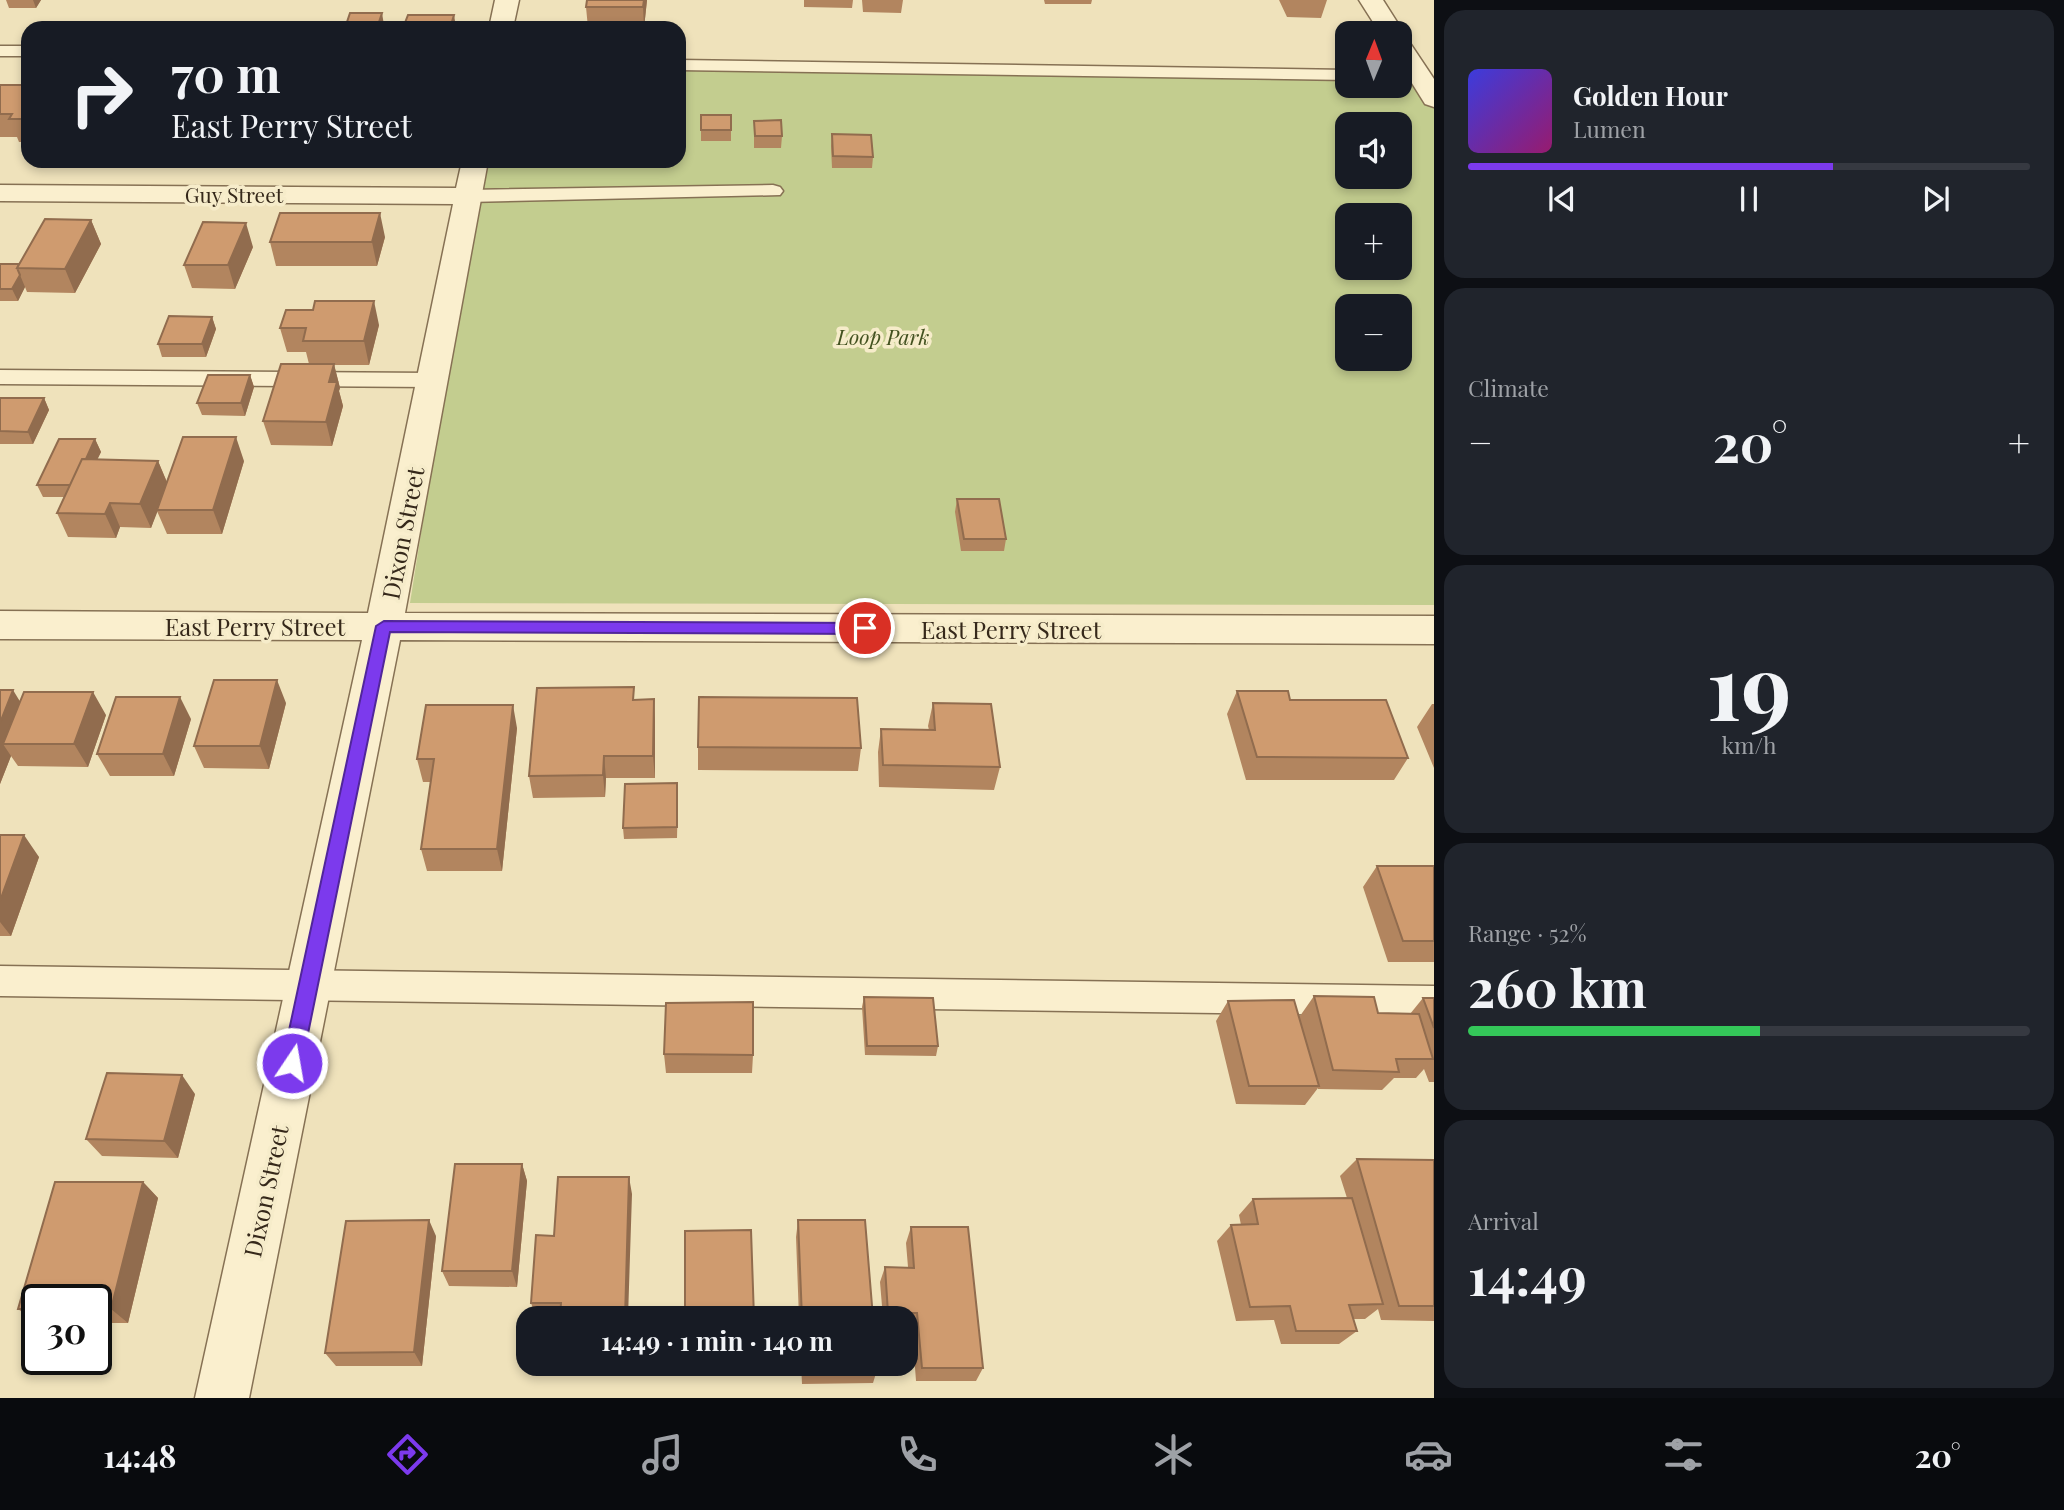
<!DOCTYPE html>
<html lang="en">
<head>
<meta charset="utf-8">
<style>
	body { margin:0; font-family:"Playfair Display",serif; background:#20242c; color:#f1f3f6; height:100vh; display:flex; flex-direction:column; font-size:26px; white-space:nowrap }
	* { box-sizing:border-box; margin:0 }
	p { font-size:23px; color:#9ea1a6 }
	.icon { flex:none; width:38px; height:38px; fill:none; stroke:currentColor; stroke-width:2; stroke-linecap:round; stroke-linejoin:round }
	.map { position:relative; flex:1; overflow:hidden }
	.sheet { display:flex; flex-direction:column; gap:10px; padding:10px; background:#0d0f14; width:630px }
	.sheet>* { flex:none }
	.guide { position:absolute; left:21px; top:21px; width:665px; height:147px; border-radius:21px; box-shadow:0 4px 10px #0003; background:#171b24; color:#f1f3f6; overflow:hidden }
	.needle { width:46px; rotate:1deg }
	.controls { position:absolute; left:1335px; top:21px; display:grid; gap:14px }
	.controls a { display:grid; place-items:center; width:77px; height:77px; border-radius:14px; background:#171b24; box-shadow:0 4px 10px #0003; font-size:35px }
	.speed { position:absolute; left:21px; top:1284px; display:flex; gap:14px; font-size:35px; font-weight:700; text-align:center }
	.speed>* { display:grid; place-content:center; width:91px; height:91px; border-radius:50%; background:#171b24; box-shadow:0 4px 10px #0003; line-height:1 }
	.speed .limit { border:4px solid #111; border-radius:10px; background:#fff; color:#111 }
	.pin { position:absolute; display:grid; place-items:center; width:60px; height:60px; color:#fff; margin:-30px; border:4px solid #fff; border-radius:50%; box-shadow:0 2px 7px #0007 }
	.me { position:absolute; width:77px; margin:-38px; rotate:12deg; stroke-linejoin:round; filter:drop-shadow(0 0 5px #0008) }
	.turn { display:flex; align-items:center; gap:24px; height:147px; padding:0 35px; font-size:32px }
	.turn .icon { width:91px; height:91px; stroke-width:2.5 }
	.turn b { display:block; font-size:49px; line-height:60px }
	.big { font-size:52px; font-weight:700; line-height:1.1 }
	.sheet .tile { flex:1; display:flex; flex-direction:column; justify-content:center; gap:10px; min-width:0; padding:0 24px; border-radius:21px; background:#20242c }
	.sheet .dial { align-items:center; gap:0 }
	.dial b { font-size:91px; line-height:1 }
	.song { display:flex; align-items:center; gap:21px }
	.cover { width:84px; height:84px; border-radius:10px; background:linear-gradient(135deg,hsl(240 70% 55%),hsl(320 70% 35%)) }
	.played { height:7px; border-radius:4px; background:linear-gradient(90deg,#7c3aed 65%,#363941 65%) }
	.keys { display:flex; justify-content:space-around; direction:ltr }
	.heat { display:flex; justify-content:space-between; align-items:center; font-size:38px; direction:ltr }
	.charge { height:10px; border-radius:5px; background:linear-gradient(90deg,#34c759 52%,#363941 0) }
	.trip { position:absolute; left:516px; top:1306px; width:402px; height:70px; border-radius:21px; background:#171b24; box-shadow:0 4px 10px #0003; font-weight:700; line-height:70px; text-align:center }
	.dock { display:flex; height:112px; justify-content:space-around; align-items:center; background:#090b0e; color:#9ea1a6 }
	.dock .icon { width:49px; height:49px }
	.dock .selected { color:#7c3aed }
	.dock b { font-size:32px; color:#f1f3f6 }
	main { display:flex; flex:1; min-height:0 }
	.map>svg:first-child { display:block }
	.green { fill:#c3cd8f; fill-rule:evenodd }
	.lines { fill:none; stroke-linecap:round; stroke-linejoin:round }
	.service-casing { stroke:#867154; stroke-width:3 }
	.minor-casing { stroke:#867154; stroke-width:3 }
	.service { fill:#faefce; fill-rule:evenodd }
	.minor { fill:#faefce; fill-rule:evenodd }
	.wall { fill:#b2855f }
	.shaded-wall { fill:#916c4e }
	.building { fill:#cf9b6f; stroke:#916c4e; stroke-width:2 }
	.route { fill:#7c3aed; stroke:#51269a; stroke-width:2 }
	.labels { text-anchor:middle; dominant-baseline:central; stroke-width:7; stroke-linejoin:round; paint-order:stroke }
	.far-street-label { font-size:21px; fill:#35281a; stroke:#f6ecca }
	.far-park-label { font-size:21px; font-style:italic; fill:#435220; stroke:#f6ecca }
	.street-label { font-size:24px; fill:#35281a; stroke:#f6ecca }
</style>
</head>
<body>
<main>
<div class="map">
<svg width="1434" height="1398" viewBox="0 0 1434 1398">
	<rect width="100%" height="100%" fill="#efe2bb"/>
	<!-- green -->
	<path class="green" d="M679,65L1347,75L1348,86H1400V76H1419L1434,101V605L410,603L480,161H679ZM1348,124H1400V177H1348ZM1348,215H1400V268H1348ZM1348,306H1400V359H1348Z"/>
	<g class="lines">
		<defs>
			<path id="service" d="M0,46H28V56H0Z
				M679,60L1348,70V80L679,70Z
				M1400,71H1419L1428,76L1419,81H1400Z
				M773,185L780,187L783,191L780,195L468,202L461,200L458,196L461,192L468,190Z
				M0,370L432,373L440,375L443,380L440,385L432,387L0,384Z
				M0,966L1434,986V1016L0,996Z"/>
			<path id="minor" d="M495,0H519L513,28H489Z
				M1359,0H1383L1404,33L1400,38L1408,40L1434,79V107L1425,104L1400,64V33H1380Z
				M462,161H488L405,613L1434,616V644L400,640L249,1398H195L362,640L0,639V611L368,613L453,204L0,201V185L456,188Z"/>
		</defs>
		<!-- service casing -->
		<use href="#service" class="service-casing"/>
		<!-- minor casing -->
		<use href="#minor" class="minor-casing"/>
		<!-- service -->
		<use href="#service" class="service"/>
		<!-- minor -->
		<use href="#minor" class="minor"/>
	</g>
	<!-- wall -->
	<path class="wall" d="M6,0H41L36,8H9Z
		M587,0H647L644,28H588L586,7Z
		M804,0H853L852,8L804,7Z
		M862,0H903L901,13L863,12Z
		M1044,0H1092L1091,4H1045Z
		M1279,0H1327L1321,18L1287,17Z
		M0,85H28V142H19L17,137H0Z
		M701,115H731V141H701Z
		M754,121L782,136L781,148H754Z
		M832,134L873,157L872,168H832L831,146Z
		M91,220L101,244L75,293L27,292L25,287L18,301H0V264H19Z
		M385,237L377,266H276L270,242Z
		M253,247L235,289L192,288L184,265Z
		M212,317L216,329L206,357H162L158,344Z
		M379,325L369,365H334L340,388L339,391L343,406L332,446L271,445L263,421L309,364L306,352H287L280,328Z
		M250,375L254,387L245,416L202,415L197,403Z
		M0,398H44L49,410L33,444H0Z
		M95,439L101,452L97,459L158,461L167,482L244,461L222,534H167L157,511L151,528L120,527L116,538L68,537L57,513L64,497H43L37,485Z
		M957,499L1006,539L1004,551H961L955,512Z
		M0,690L20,701L106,715L88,767L18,766L11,756L0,784Z
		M1237,691L1290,700L1408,758L1394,780H1246L1227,714Z
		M634,699H654L655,722V778H606L605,797L533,798L529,776Z
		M286,703L269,769L204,768L194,746Z
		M933,703L1000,767L994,790L879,787L878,752L881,729L929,730L928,726Z
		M1432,704H1434V768L1417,727Z
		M191,719L174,776H110L97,754Z
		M517,728L502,871H427L421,849L431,782H423L417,759Z
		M698,747L861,748L858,771L698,770Z
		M678,795L677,838L624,839L623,828Z
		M0,835L39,857L11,936H0Z
		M1377,866H1434V962H1388L1363,887Z
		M1314,996L1378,1013L1410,1014L1423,998H1434V1082H1429L1424,1069L1416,1078H1394L1382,1090L1318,1089V1088L1305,1105L1236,1104L1216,1021L1228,1001L1300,1016Z
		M864,997L938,1046L936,1056L865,1055L862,1007Z
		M664,1054L753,1055L752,1073H666Z
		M195,1094L178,1158L102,1156L86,1139Z
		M1357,1159L1434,1160V1321L1381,1320L1378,1309L1365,1319H1353L1357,1331L1339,1344H1281L1274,1320L1236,1321L1217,1241L1231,1225H1241L1239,1215L1253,1199L1347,1198L1340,1176Z
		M522,1164L527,1181L517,1287L449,1286L442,1271Z
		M143,1182L158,1198L128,1323H96V1300H37V1323L18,1309Z
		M632,1194L560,1318L536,1317L531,1303L554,1236Z
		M798,1221L873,1318H799L796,1237Z
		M911,1227L983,1368L976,1381H916L912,1327H906V1318H883L880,1282L885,1267H908L906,1243Z
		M436,1236L422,1366H336L325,1353Z
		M686,1363H754L686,1365Z
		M801,1363H877V1370L873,1383L802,1384Z"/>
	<!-- shaded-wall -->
	<path class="shaded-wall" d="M33,0H41L36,8Z
		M644,0H647L644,28L643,7Z
		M382,13L384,25L383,28H377Z
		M454,15L456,27L455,28H450Z
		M380,213L385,237L377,266L372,242Z
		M91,220L101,244L75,293L65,269Z
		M246,223L253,247L235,289L228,265Z
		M20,275L25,287L18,301L12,289Z
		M374,301L379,325L369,365L364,341Z
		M212,317L216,329L206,357L202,344Z
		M334,364L340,388L339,391L343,406L332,446L326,422L329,382Z
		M250,375L254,387L245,416L241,403Z
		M44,398L49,410L33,444L28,432Z
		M236,437L244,461L222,534L213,510Z
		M95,439L101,452L79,498L73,485Z
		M158,461L168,485L151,528L140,504Z
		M110,503L120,527L116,538L105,514Z
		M277,680L286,703L269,769L260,746Z
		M13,690L27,713L3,744L11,756L0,784V723Z
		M93,692L106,715L88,767L74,744Z
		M180,697L191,719L174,776L163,754Z
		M654,699L655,722V778L653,756Z
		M513,705L517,728L502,871L497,849Z
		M604,756L606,778L605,797L603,775Z
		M24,835L39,857L11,936L0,922V901Z
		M182,1075L195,1094L178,1158L164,1141Z
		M522,1164L527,1181L517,1287L512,1271Z
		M629,1177L632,1194L628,1318H625Z
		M143,1182L158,1198L128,1323L111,1309Z
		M429,1220L436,1236L422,1366L414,1352Z"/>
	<!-- building -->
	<path class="building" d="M587,0H644L643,7H586Z
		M350,13H382L377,28H345Z
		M408,15H454L450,28H403Z
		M0,85H28V119H9L12,114H0Z
		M701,115H731V130H701Z
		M781,120L782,136H755L754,121Z
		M832,134L871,135L873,157L833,156Z
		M280,213H380L372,242H270Z
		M45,219L91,220L65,269L17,268Z
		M203,222L246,223L228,265H184Z
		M0,264H19L17,268L20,275L12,289H0Z
		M315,301H374L364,341H303L306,328H280L286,310H313Z
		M169,316L212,317L202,344H158Z
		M281,364H334L329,382H337L326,422L263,421Z
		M208,375H250L241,403H197Z
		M0,398H44L28,432L0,431Z
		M183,437H236L213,510H157Z
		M59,439H95L86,459H82L70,485H37Z
		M82,459L158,461L140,504L110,503L105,514L57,513Z
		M957,499H999L1006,539H964Z
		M214,680H277L260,746H194Z
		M634,687L633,700L654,699L653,756H604L603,775L529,776L537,688Z
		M0,690H13L0,723Z
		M1237,691H1288L1290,700H1386L1408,758L1257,757Z
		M24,692H93L74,744H3Z
		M116,697H180L163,754H97Z
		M699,697L857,698L861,748L698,747Z
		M933,703L991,704L1000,767L883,765L881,729L935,730Z
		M426,705H513L497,849H421L434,759H417Z
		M677,783V827L623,828L625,784Z
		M0,835H24L0,901Z
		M1377,866H1434V941H1403Z
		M1314,996L1374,997L1378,1013L1419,1014L1433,1059H1396L1399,1072L1333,1070Z
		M864,997L933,998L938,1046H867Z
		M1423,998H1434V1028Z
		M1294,1000L1319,1086H1249L1228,1001Z
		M753,1002V1055L664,1054L666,1003Z
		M107,1073L182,1075L164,1141L86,1139Z
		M1357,1159L1434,1160V1306H1399Z
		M455,1164H522L512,1271H442Z
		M558,1177H629L625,1318H560L561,1303H531L536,1235L554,1236Z
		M55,1182H143L111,1309H96V1300H37V1309H18Z
		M1352,1198L1383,1304L1349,1305L1357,1331H1296L1290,1306L1250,1307L1231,1225L1258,1224L1253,1199Z
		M429,1220L414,1352L325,1353L346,1221Z
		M798,1220H865L873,1318H802Z
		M911,1227H968L983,1368H922L917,1313H888L885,1267L914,1268Z
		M751,1230L754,1318H685V1231Z
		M804,1363H877V1370L805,1371Z"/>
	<!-- route -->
	<path class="route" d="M384,621L865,623L872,628L865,634L390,632L302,1063L299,1070L292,1072L285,1070L282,1063L376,626Z"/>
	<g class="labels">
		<!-- far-street labels -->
		<g class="far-street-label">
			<text x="234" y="194">Guy Street</text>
		</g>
		<!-- far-park labels -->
		<g class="far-park-label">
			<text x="883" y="336">Loop Park</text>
		</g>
		<!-- street labels -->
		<g class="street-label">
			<text transform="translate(402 533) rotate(-79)">Dixon Street</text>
			<text x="255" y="626">East Perry Street</text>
			<text x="1011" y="629">East Perry Street</text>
			<text transform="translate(265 1191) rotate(-78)">Dixon Street</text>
		</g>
	</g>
</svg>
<div class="controls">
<a><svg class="needle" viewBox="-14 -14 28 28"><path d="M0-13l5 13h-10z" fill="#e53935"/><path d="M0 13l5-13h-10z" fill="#9ea1a6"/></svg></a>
<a><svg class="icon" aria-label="sound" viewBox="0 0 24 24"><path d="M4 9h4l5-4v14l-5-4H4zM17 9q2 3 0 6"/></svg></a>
<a>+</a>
<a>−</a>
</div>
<div class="speed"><div class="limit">30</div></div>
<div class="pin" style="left:865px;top:628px;background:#d93025"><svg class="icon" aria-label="arrive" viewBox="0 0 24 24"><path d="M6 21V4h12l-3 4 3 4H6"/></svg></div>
<svg class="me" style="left:292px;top:1063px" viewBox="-20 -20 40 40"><circle r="17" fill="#7c3aed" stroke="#fff" stroke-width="3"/><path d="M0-11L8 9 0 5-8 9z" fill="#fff"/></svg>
<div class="trip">14:49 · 1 min · 140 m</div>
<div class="guide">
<div class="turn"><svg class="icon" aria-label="right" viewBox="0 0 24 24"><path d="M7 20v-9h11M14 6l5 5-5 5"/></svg><div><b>70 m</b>East Perry Street</div></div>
</div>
</div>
<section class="sheet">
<div class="tile">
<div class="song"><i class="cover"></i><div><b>Golden Hour</b><p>Lumen</p></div></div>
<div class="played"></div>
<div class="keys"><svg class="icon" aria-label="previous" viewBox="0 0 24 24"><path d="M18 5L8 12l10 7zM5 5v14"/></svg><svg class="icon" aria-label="pause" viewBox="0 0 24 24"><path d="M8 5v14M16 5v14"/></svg><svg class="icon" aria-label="next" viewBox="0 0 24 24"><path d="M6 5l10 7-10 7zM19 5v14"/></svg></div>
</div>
<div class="tile"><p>Climate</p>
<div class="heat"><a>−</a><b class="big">20°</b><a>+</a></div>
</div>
<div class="tile dial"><b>19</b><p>km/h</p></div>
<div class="tile"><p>Range · 52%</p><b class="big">260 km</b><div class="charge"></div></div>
<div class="tile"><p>Arrival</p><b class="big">14:49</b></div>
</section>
</main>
<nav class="dock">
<b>14:48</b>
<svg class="icon selected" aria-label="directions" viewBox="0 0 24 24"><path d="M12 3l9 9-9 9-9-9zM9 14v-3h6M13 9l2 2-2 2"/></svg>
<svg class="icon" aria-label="music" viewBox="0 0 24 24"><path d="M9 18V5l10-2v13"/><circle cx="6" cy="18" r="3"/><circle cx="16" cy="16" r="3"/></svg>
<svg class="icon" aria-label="phone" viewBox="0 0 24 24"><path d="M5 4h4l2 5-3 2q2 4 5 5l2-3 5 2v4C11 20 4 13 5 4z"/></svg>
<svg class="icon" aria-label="climate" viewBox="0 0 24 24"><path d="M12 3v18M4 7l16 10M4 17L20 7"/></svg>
<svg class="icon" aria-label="car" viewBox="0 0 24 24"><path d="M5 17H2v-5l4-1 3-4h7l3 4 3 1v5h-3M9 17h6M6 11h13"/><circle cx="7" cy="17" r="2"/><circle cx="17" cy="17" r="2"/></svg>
<svg class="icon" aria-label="filters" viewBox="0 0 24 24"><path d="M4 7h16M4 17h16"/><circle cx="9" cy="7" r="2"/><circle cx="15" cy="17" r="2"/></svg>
<b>20°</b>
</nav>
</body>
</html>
